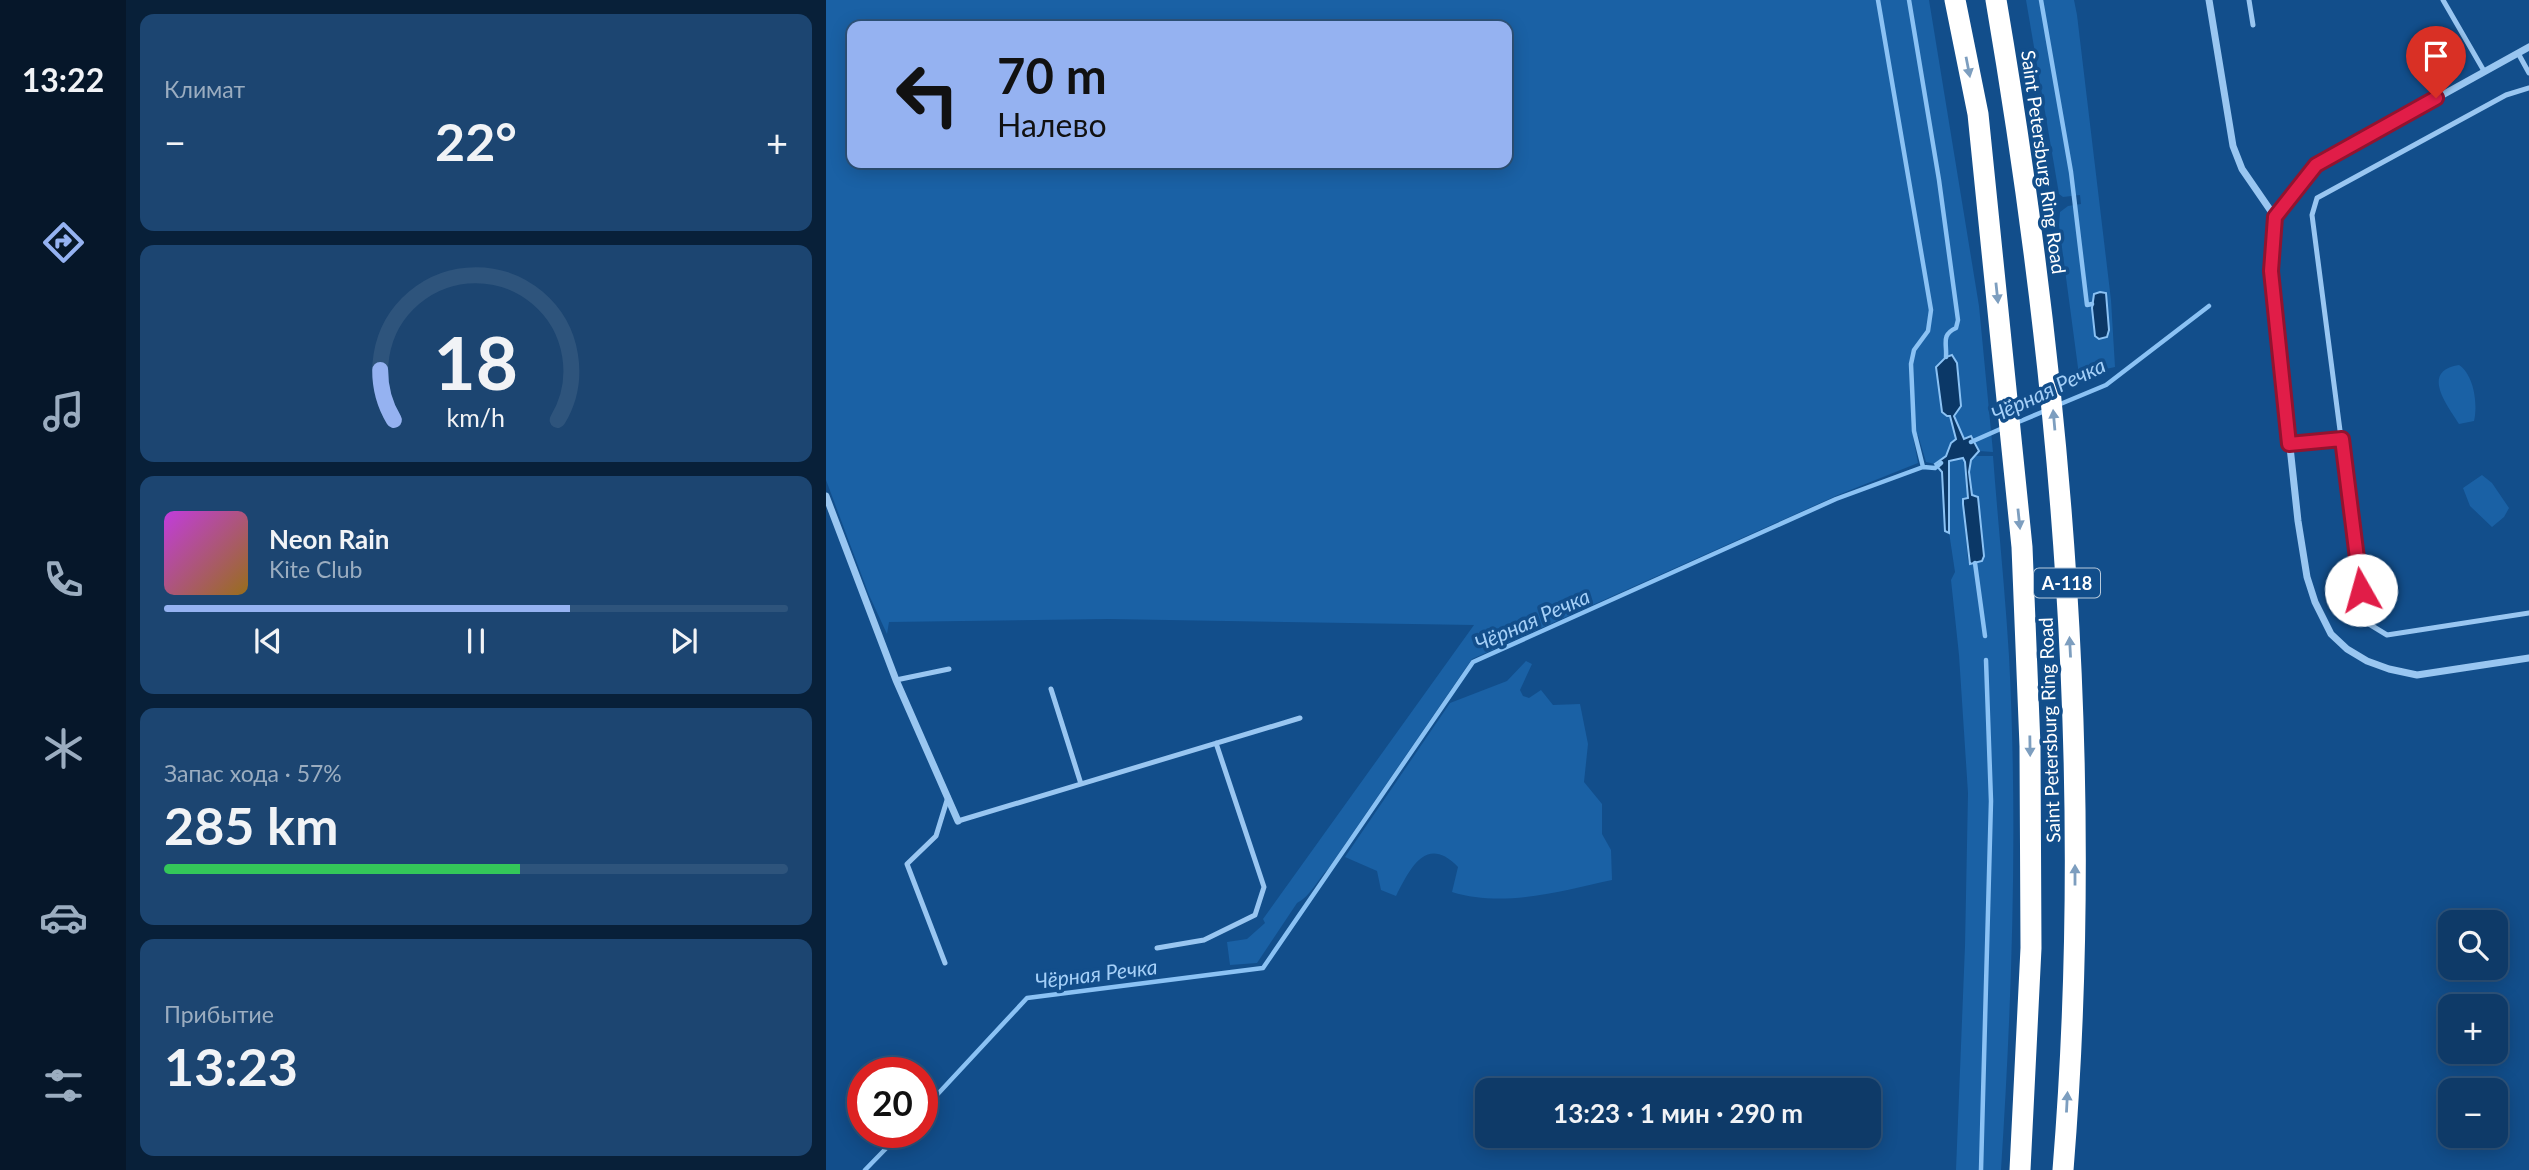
<!DOCTYPE html>
<html lang="ru">
<head>
<meta charset="utf-8">
<style>
	body { margin:0; font-family:Lato,sans-serif; background:#1c4571; color:#f1f3f6; height:100vh; display:flex; flex-direction:column; font-size:26px; white-space:nowrap }
	* { box-sizing:border-box; margin:0 }
	p { font-size:23px; color:#9badc0 }
	.icon { flex:none; width:38px; height:38px; fill:none; stroke:currentColor; stroke-width:2; stroke-linecap:round; stroke-linejoin:round }
	.map { position:relative; flex:1; overflow:hidden }
	.details { display:flex; flex-direction:column; gap:14px; padding:14px; background:#082039; width:700px }
	.details>* { flex:none }
	.guide { position:absolute; left:21px; top:21px; width:665px; height:147px; border-radius:14px; box-shadow:0 4px 18px #0003,0 0 0 2px #2e547c; background:#95b2f1; color:#111; overflow:hidden }
	.buttons { position:absolute; left:1612px; top:910px; display:grid; gap:14px }
	.buttons a { display:grid; place-items:center; width:70px; height:70px; border-radius:14px; background:#0e3a68; box-shadow:0 4px 18px #0003,0 0 0 2px #2e547c; font-size:35px }
	.speed { position:absolute; left:21px; top:1057px; display:flex; gap:14px; font-size:35px; font-weight:700; text-align:center }
	.speed>* { display:grid; place-content:center; width:91px; height:91px; border-radius:50%; background:#0e3a68; box-shadow:0 4px 18px #0003,0 0 0 2px #2e547c; line-height:1 }
	.speed .limit { border:10px solid #d22; background:#fff; color:#111 }
	.pin { position:absolute; display:grid; place-items:center; width:60px; height:60px; color:#fff; margin:-72px -30px; border-radius:50% 50% 50% 0; rotate:-45deg; box-shadow:0 0 7px #0007 }
	.pin .icon { rotate:45deg }
	.me { position:absolute; width:77px; margin:-38px; rotate:353deg; stroke-linejoin:round; filter:drop-shadow(0 0 5px #0008) }
	.turn { display:flex; align-items:center; gap:24px; height:147px; padding:0 35px; font-size:32px }
	.turn .icon { width:91px; height:91px; stroke-width:2.5 }
	.turn b { display:block; font-size:49px; line-height:60px }
	.big { font-size:52px; font-weight:700; line-height:1.1 }
	.details .tile { flex:1; display:flex; flex-direction:column; justify-content:center; gap:10px; min-width:0; padding:0 24px; border-radius:14px; background:#1c4571 }
	.details .dial { align-items:center; gap:0 }
	.dial svg { height:182px; overflow:visible; fill:none; stroke:#2e547c; stroke-width:7; stroke-linecap:round; text-anchor:middle }
	.dial text { fill:#f1f3f6; stroke:none }
	.song { display:flex; align-items:center; gap:21px }
	.cover { width:84px; height:84px; border-radius:10px; background:linear-gradient(135deg,hsl(290 70% 55%),hsl(40 70% 35%)) }
	.played { height:7px; border-radius:4px; background:linear-gradient(90deg,#95b2f1 65%,#2e547c 65%) }
	.keys { display:flex; justify-content:space-around; direction:ltr }
	.heat { display:flex; justify-content:space-between; align-items:center; font-size:38px; direction:ltr }
	.charge { height:10px; border-radius:5px; background:linear-gradient(90deg,#34c759 57%,#2e547c 0) }
	.trip { position:absolute; left:649px; top:1078px; width:406px; height:70px; border-radius:14px; background:#0e3a68; box-shadow:0 4px 18px #0003,0 0 0 2px #2e547c; font-weight:700; line-height:70px; text-align:center }
	main { display:flex; flex:1; min-height:0 }
	.menu { display:flex; flex-direction:column; width:126px; justify-content:space-around; align-items:center; background:#06172a; color:#9badc0 }
	.menu .icon { width:49px; height:49px }
	.menu .current { color:#95b2f1 }
	.menu b { font-size:32px; color:#f1f3f6 }
	.map>svg:first-child { display:block }
	.green { fill:#1a61a5; fill-rule:evenodd }
	.water { fill:#0b3867; stroke:#8bc2f4; stroke-width:2 }
	.lines { fill:none; stroke-linecap:round; stroke-linejoin:round }
	.stream { stroke:#8bc2f4; stroke-width:4.5 }
	.service { stroke:#99c6f1; stroke-width:5 }
	.minor { stroke:#99c6f1; stroke-width:7 }
	.motorway { stroke:#fff; stroke-width:21 }
	.oneway { fill:#7d9ebf }
	.route-casing { stroke:#92132f; stroke-width:18 }
	.route { stroke:#e11d48; stroke-width:12 }
	.labels { text-anchor:middle; dominant-baseline:central; stroke-width:7; stroke-linejoin:round; paint-order:stroke }
	.shield { fill:#124e8b; stroke:#b8cadc; stroke-width:2 }
	.shield-label { font-size:18px; font-weight:bold; fill:#fff }
	.street-label { font-size:19px; fill:#fff; stroke:#124e8b }
	.water-label { font-size:21px; font-style:italic; fill:#a5d0f8; stroke:#124e8b }
</style>
</head>
<body>
<main>
<nav class="menu">
<b>13:22</b>
<svg class="icon current" aria-label="directions" viewBox="0 0 24 24"><path d="M12 3l9 9-9 9-9-9zM9 14v-3h6M13 9l2 2-2 2"/></svg>
<svg class="icon" aria-label="music" viewBox="0 0 24 24"><path d="M9 18V5l10-2v13"/><circle cx="6" cy="18" r="3"/><circle cx="16" cy="16" r="3"/></svg>
<svg class="icon" aria-label="phone" viewBox="0 0 24 24"><path d="M5 4h4l2 5-3 2q2 4 5 5l2-3 5 2v4C11 20 4 13 5 4z"/></svg>
<svg class="icon" aria-label="climate" viewBox="0 0 24 24"><path d="M12 3v18M4 7l16 10M4 17L20 7"/></svg>
<svg class="icon" aria-label="car" viewBox="0 0 24 24"><path d="M5 17H2v-5l4-1 3-4h7l3 4 3 1v5h-3M9 17h6M6 11h13"/><circle cx="7" cy="17" r="2"/><circle cx="17" cy="17" r="2"/></svg>
<svg class="icon" aria-label="filters" viewBox="0 0 24 24"><path d="M4 7h16M4 17h16"/><circle cx="9" cy="7" r="2"/><circle cx="15" cy="17" r="2"/></svg>
</nav>
<section class="details">
<div class="tile"><p>Климат</p>
<div class="heat"><a>−</a><b class="big">22°</b><a>+</a></div>
</div>
<div class="tile dial"><svg viewBox="0 0 100 80">
<path d="M14 69A42 42 0 1 1 86 69"/>
<path d="M14 69A42 42 0 0 1 8 47" stroke="#95b2f1"/>
<text x="50" y="56" font-size="32" font-weight="700">18</text>
<text x="50" y="72" font-size="11">km/h</text>
</svg></div>
<div class="tile">
<div class="song"><i class="cover"></i><div><b>Neon Rain</b><p>Kite Club</p></div></div>
<div class="played"></div>
<div class="keys"><svg class="icon" aria-label="previous" viewBox="0 0 24 24"><path d="M18 5L8 12l10 7zM5 5v14"/></svg><svg class="icon" aria-label="pause" viewBox="0 0 24 24"><path d="M8 5v14M16 5v14"/></svg><svg class="icon" aria-label="next" viewBox="0 0 24 24"><path d="M6 5l10 7-10 7zM19 5v14"/></svg></div>
</div>
<div class="tile"><p>Запас хода · 57%</p><b class="big">285 km</b><div class="charge"></div></div>
<div class="tile"><p>Прибытие</p><b class="big">13:23</b></div>
</section>
<div class="map">
<svg width="1703" height="1170" viewBox="0 0 1703 1170">
	<rect width="100%" height="100%" fill="#124e8b"/>
	<!-- green -->
	<path class="green" d="M0,0H1103L1153,306L1167,452L1153,451L1146,436L1138,439C1122,417 1127,381 1126,355L1120,357L1110,367L1131,439L1125,443L1120,456L1109,464L1100,462L1092,435L1087,436L1092,463L1012,495L646,659L502,869C491,880 485,896 471,903L431,963L404,965L401,942L421,939L439,923L437,919L648,625L283,619L63,622L61,634L43,595L0,480ZM26,26H681V163H26Z
		M1200,0H1248L1251,15L1285,300L1289,367L1253,375L1233,225L1234,212L1242,206L1255,204L1254,195L1237,197L1233,194Z
		M1633,365C1648,375 1652,404 1648,421L1633,424C1621,405 1594,371 1633,365Z
		M1150,456H1167C1172,523 1179,590 1183,656C1192,827 1186,1000 1175,1170H1130L1139,946L1142,793L1133,655L1125,580L1129,572L1123,532V461L1137,458L1139,462L1142,498L1137,504L1142,561L1144,563L1156,561L1152,498L1146,495L1143,472L1145,459Z
		M1656,475L1666,483L1683,508L1678,517L1666,527L1644,506L1637,488Z
		M700,661L706,664L694,690L697,696L703,698L715,690L727,705L754,704L762,744L758,782L776,804V834L785,850L786,880C735,891 678,908 626,892L632,867C600,834 584,869 570,896L555,890L551,871L519,857L624,703L681,681Z"/>
	<!-- water -->
	<path class="water" d="M1274,292L1280,293L1283,330L1281,337L1273,339L1269,336L1266,308L1268,294Z
		M1126,355L1131,363L1135,406L1128,416L1138,439L1145,436L1153,451L1145,460L1143,472L1146,495L1152,497L1158,556L1156,561L1144,564L1137,504V499L1142,498L1139,462L1137,458L1123,461V533L1119,531L1116,472L1109,464L1120,456L1125,443L1130,439L1124,416H1121L1116,412L1110,367L1120,357Z"/>
	<g class="lines">
		<!-- stream -->
		<path class="stream" d="M1052,0L1105,310L1102,331L1088,350L1085,364L1088,431L1097,467
			M1083,0L1113,180L1132,320L1130,328C1115,335 1121,343 1120,357
			M1215,0L1245,172L1261,305L1266,304
			M1232,405L1280,385L1383,306
			M1190,423L1221,410
			M1145,442L1179,427
			M1149,563L1159,636
			M96,1111L201,998L437,968L647,662L1010,499L1097,467L1109,468L1115,463
			M39,1170L76,1132
			M1155,1170L1165,801L1160,660"/>
		<!-- service -->
		<path class="service" d="M1423,0L1427,25
			M1617,0L1658,71
			M1692,53L1703,73
			M1703,88L1680,95L1491,198L1486,215L1538,615L1543,624L1561,635L1703,613
			M1463,444L1516,439
			M70,680L123,669
			M225,689L255,784
			M132,821L474,718
			M331,948L378,940L429,915L438,887L390,743
			M119,963L81,864L110,836L122,797"/>
		<!-- minor -->
		<path class="minor" d="M1383,0L1407,146L1416,169L1449,217
			M1703,47L1490,165L1449,217L1445,271L1472,521L1481,577L1489,602L1505,634L1521,649L1541,661L1563,669L1591,675L1703,658
			M0,496L70,680L132,821"/>
		<!-- motorway -->
		<path class="motorway" d="M1129,0L1152,114L1196,547L1204,746L1205,948L1194,1170
			M1170,0C1236,386 1269,778 1237,1170"/>
	</g>
	<!-- one-way arrows -->
	<defs><path id="oneway-solid" d="M-6-.8H1V-3.2L6.5 0L1 3.2V.8H-6Z" transform="scale(1.75)"/></defs>
	<g class="oneway">
		<use href="#oneway-solid" transform="translate(1142 67) rotate(79)"/>
		<use href="#oneway-solid" transform="translate(1171 293) rotate(84)"/>
		<use href="#oneway-solid" transform="translate(1228 420) rotate(-95)"/>
		<use href="#oneway-solid" transform="translate(1193 519) rotate(84)"/>
		<use href="#oneway-solid" transform="translate(1244 647) rotate(-93)"/>
		<use href="#oneway-solid" transform="translate(1204 746) rotate(89)"/>
		<use href="#oneway-solid" transform="translate(1249 875) rotate(-90)"/>
		<use href="#oneway-solid" transform="translate(1241 1102) rotate(-87)"/>
	</g>
	<g class="lines">
		<defs>
			<path id="route" d="M1535,590L1516,439L1463,444L1445,271L1449,217L1490,165L1610,98"/>
		</defs>
		<!-- route casing -->
		<use href="#route" class="route-casing"/>
		<!-- route -->
		<use href="#route" class="route"/>
	</g>
	<g class="labels">
		<!-- shield labels -->
		<rect class="shield" x="1208" y="568.5" width="66" height="29" rx="5"/>
		<g class="shield-label">
			<text x="1241" y="583">А-118</text>
		</g>
		<!-- street labels -->
		<g class="street-label">
			<text transform="translate(1218 162) rotate(82)">Saint Petersburg Ring Road</text>
			<text transform="translate(1223 730) rotate(-92)">Saint Petersburg Ring Road</text>
		</g>
		<!-- water labels -->
		<g class="water-label">
			<text transform="translate(1222 389) rotate(-25)">Чёрная Речка</text>
			<text transform="translate(706 619) rotate(-24)">Чёрная Речка</text>
			<text transform="translate(270 973) rotate(-7)">Чёрная Речка</text>
		</g>
	</g>
</svg>
<div class="buttons">
<a><svg class="icon" aria-label="search" viewBox="0 0 24 24"><circle cx="10" cy="10" r="6"/><path d="M15 15l6 6"/></svg></a>
<a>+</a>
<a>−</a>
</div>
<div class="speed"><div class="limit">20</div></div>
<div class="pin" style="left:1610px;top:98px;background:#d93025"><svg class="icon" aria-label="arrive" viewBox="0 0 24 24"><path d="M6 21V4h12l-3 4 3 4H6"/></svg></div>
<svg class="me" style="left:1535px;top:590px" viewBox="-20 -20 40 40"><circle r="19" fill="#fff"/><path d="M0-13L10 11 0 6-10 11z" fill="#e11d48"/></svg>
<div class="trip">13:23 · 1 мин · 290 m</div>
<div class="guide">
<div class="turn"><svg class="icon" aria-label="left" viewBox="0 0 24 24"><path d="M17 20v-9H6M10 6l-5 5 5 5"/></svg><div><b>70 m</b>Налево</div></div>
</div>
</div>
</main>
</body>
</html>
